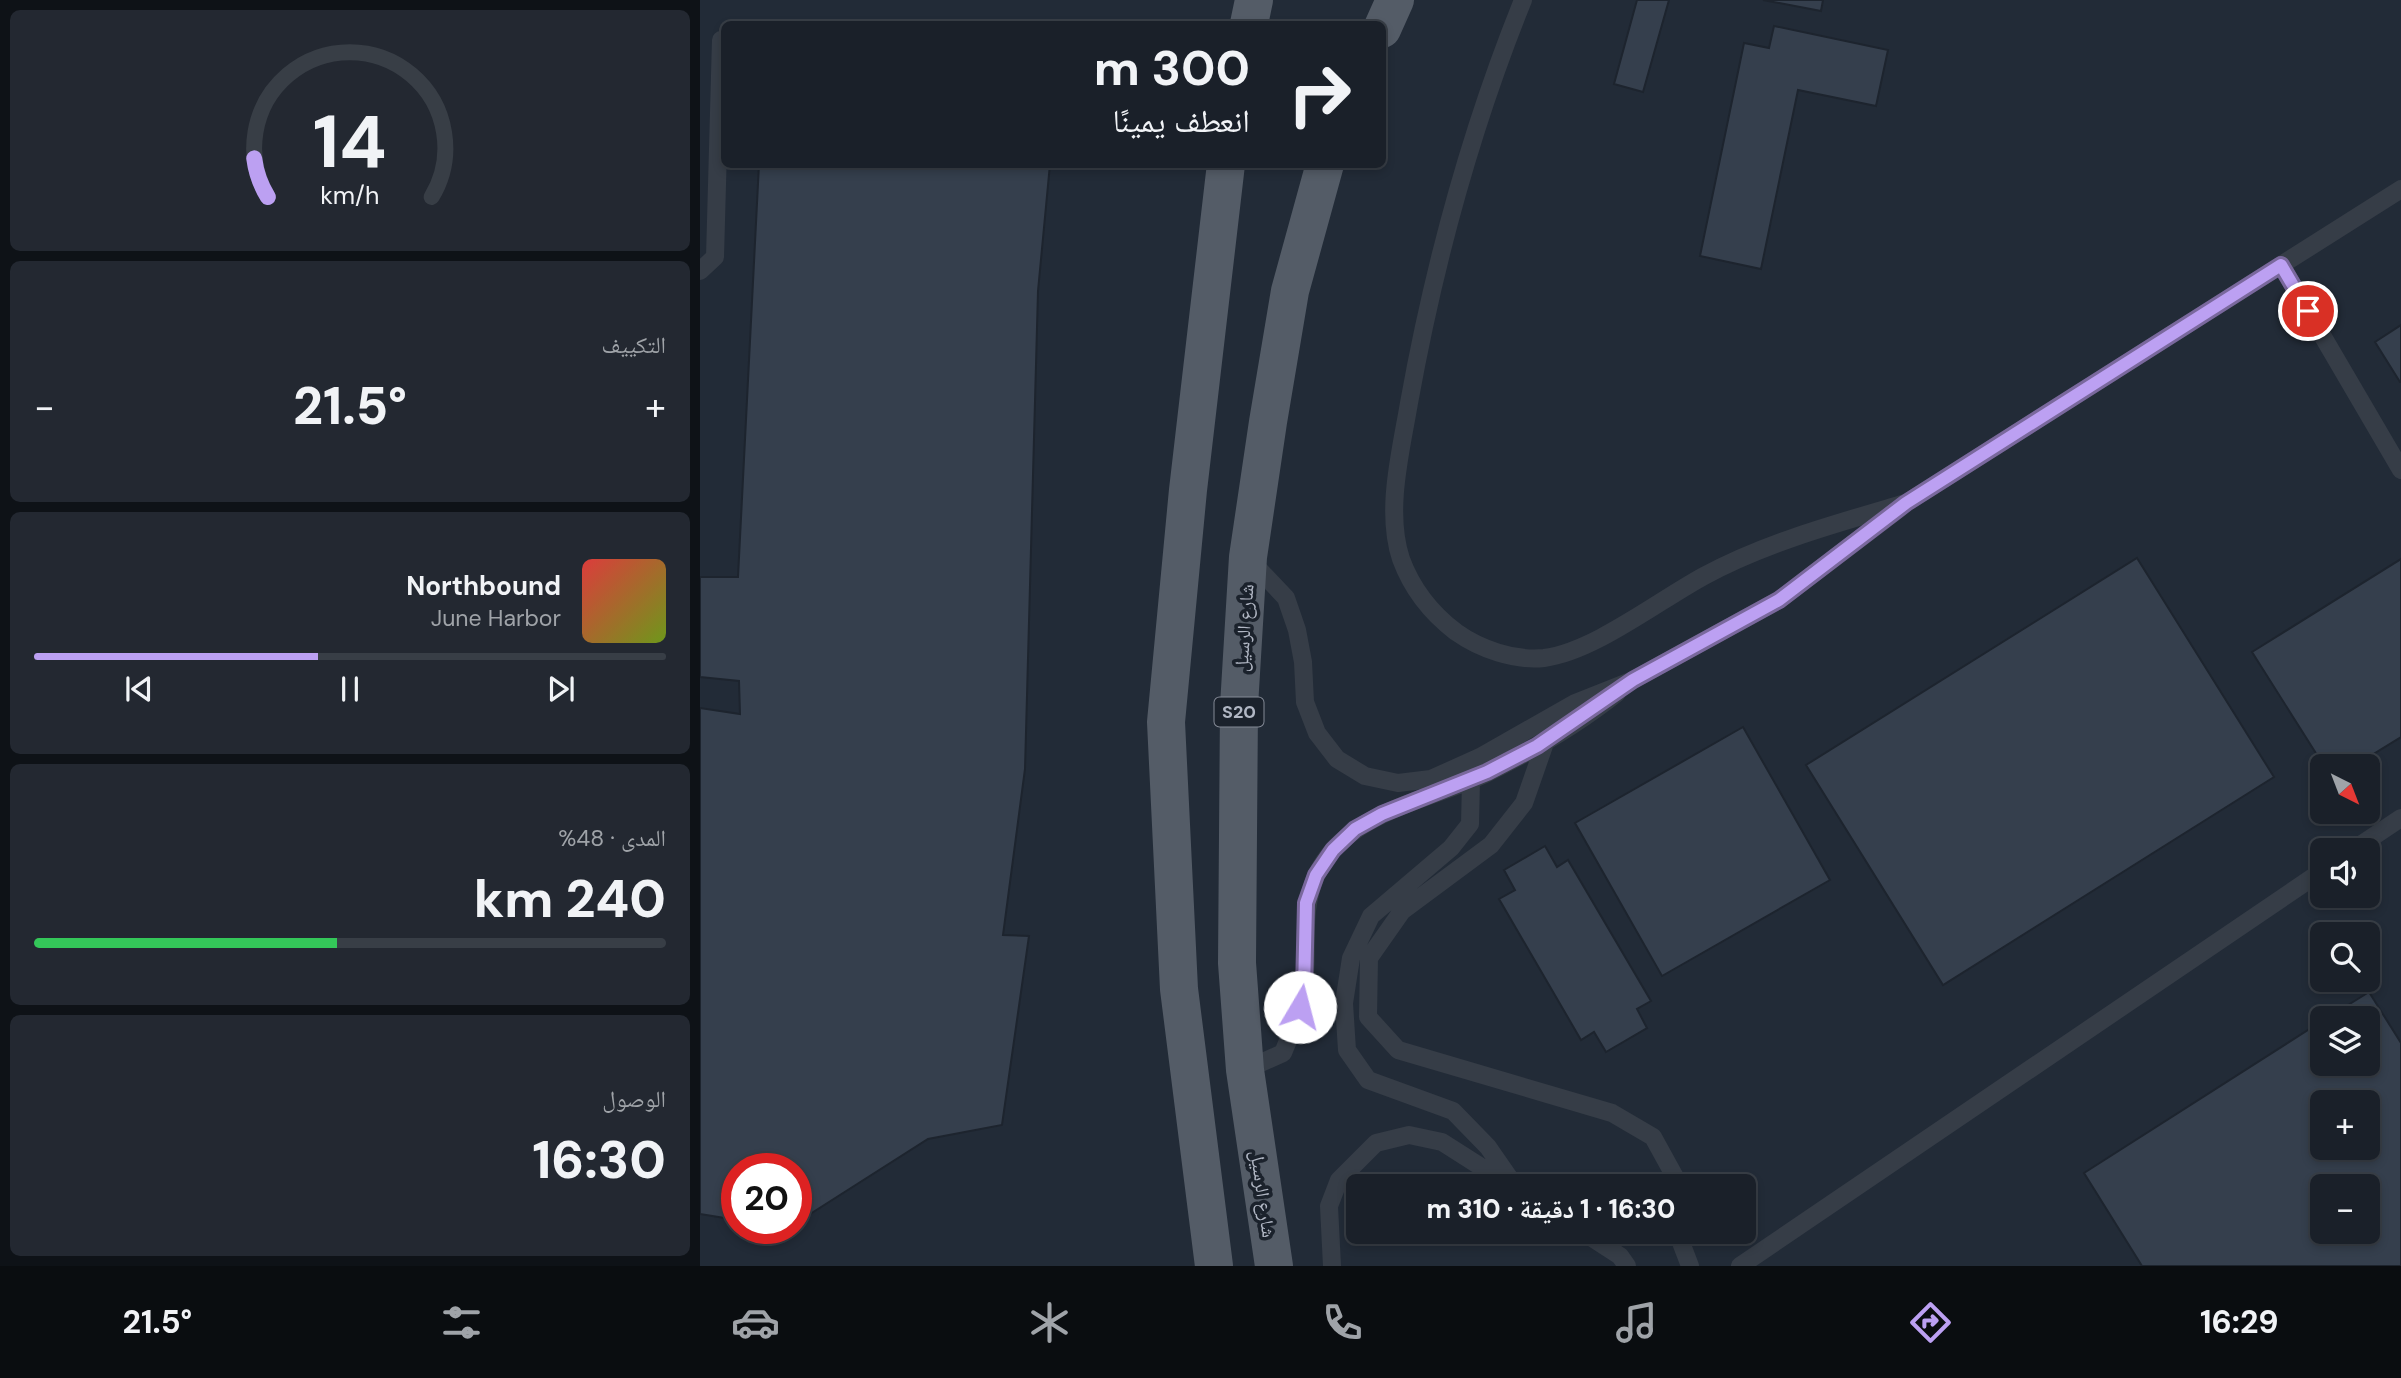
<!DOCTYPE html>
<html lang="ar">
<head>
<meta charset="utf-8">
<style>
	body { margin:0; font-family:"DM Sans","Noto Naskh Arabic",sans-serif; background:#232831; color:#f1f3f6; direction:rtl; height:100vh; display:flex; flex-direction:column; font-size:26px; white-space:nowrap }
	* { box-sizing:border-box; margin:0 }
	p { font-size:23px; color:#9fa3a8 }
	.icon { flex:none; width:38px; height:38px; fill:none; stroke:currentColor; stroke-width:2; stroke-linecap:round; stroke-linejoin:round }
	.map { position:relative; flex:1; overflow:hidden; direction:ltr }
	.details { display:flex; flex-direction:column; gap:10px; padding:10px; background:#0e1217; width:700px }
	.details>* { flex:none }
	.guide { position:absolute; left:21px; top:21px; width:665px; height:147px; border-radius:10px; box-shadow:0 4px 10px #0003,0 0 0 2px #383e46; direction:rtl; background:#1a2029; color:#f1f3f6; overflow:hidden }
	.needle { width:46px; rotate:138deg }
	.controls { position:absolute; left:1610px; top:754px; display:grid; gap:14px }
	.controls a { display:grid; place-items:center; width:70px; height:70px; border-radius:10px; background:#1a2029; box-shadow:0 4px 10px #0003,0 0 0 2px #383e46; font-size:35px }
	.speed { position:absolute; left:21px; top:1153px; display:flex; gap:14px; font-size:35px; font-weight:700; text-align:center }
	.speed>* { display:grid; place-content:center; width:91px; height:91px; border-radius:50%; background:#1a2029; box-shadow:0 4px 10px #0003,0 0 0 2px #383e46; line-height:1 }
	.speed .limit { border:10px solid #d22; background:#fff; color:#111 }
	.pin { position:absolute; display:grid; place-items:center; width:60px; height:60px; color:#fff; margin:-30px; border:4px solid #fff; border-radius:50%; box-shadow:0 2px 7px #0007 }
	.me { position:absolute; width:77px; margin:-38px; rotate:8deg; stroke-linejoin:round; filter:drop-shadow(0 0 5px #0008) }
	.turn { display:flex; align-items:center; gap:24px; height:147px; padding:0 21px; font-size:32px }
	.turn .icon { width:91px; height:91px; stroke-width:2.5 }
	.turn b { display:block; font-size:49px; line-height:60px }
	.big { font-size:52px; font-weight:800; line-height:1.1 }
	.details .card { flex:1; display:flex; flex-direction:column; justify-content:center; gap:10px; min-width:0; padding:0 24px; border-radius:10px; background:#232831 }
	.details .dial { align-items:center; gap:0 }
	.dial svg { height:182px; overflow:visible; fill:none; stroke:#383e46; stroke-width:7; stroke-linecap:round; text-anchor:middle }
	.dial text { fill:#f1f3f6; stroke:none }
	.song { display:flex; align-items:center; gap:21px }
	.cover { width:84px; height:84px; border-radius:10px; background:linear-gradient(135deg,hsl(0 70% 55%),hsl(80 70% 35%)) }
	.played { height:7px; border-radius:4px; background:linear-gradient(90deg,#bca0f2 45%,#383e46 45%) }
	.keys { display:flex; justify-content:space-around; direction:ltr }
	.heat { display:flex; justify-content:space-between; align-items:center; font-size:38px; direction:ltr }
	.charge { height:10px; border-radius:5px; background:linear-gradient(90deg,#34c759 48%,#383e46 0) }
	.trip { position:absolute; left:646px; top:1174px; width:410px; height:70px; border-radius:10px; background:#1a2029; box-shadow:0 4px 10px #0003,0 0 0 2px #383e46; font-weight:800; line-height:70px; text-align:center; direction:rtl }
	.tabs { display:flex; height:112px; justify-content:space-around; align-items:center; background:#0a0d10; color:#9fa3a8 }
	.tabs .icon { width:49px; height:49px }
	.tabs .on { color:#bca0f2 }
	.tabs b { font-size:32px; color:#f1f3f6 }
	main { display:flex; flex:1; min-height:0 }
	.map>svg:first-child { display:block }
	.building { fill:#353f4d; stroke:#1d242e; stroke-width:2; fill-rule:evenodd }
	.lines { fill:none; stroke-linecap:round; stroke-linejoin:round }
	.service { stroke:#363d47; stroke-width:18 }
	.primary { stroke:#545c67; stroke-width:38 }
	.route-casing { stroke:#7a689d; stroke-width:18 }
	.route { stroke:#bca0f2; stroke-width:12 }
	.labels { text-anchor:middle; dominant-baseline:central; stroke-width:7; stroke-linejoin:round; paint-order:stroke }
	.shield { fill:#1b222c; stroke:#848a96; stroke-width:2 }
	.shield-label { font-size:18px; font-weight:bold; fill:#b1b7c4 }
	.street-label { font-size:19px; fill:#b1b7c4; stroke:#1b222c }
</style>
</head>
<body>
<main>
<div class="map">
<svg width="1701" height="1266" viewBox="0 0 1701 1266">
	<rect width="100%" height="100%" fill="#222b37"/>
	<!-- building -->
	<path class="building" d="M937,0H969L943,92L914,84Z
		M1063,0H1123L1121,11Z
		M1074,26L1188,50L1176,106L1098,90L1061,269L1000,256L1044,43L1069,48Z
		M59,164H350L338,291L325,769L303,935L329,936L302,1125L228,1139L96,1223V1169H37V1220L0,1214V708L40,714L39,681L0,677V577H38Z
		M1701,325V382H1700L1675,342Z
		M1437,558L1574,777L1243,985L1106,765Z
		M1701,559V737L1654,766H1624L1552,652Z
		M1043,727L1130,880L962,976L875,823Z
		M845,846L857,867L868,860L951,1001L937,1009L947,1028L906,1052L894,1032L881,1040L799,899L815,890L804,870Z
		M1669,992L1701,1043V1266H1442L1384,1173L1622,1021V1064H1668V1018H1627ZM1622,1102H1668V1148H1622ZM1622,1186H1668V1232H1622Z"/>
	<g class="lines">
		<!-- service -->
		<path class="service" d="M823,0C770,131 734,264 709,403C701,451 685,511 701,559C712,589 731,613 756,632C780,649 814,661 844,658C893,652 958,601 1004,576C1067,542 1138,523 1206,503L1701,189
			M1581,265L1701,470
			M0,271L15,257L21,40
			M550,560L586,598L597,630L603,662L605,702L617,733L637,759L665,776L698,783L731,779L780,757L875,703L933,680L1079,600L1200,508
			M846,740L824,803L791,845L702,911L669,958L668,1017L698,1050L912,1113L953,1137L975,1177V1186
			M771,780L770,824L751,848L671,916L651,958L644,1003L647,1050L668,1080L753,1111L788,1147L815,1186
			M1653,850L1701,818
			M545,1070L583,1053C591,1033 600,1013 603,992C610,953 599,914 616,876C645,812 727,801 785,774C830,752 877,725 917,693
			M883,1232L920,1256L927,1266
			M977,1232L990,1266
			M632,1266L629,1206L639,1180L676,1143L709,1135L742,1142L811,1186
			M1040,1266L1622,871"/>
		<!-- primary -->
		<path class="primary" d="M549,24L554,0
			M682,29L695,0
			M514,1266L479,989L466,722L488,490L526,164
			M574,1266L545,1070L537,963L539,706L548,557L568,422L590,291L625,164"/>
	</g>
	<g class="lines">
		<defs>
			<path id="route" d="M600,1007L604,991L606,903L616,875L633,850L655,829L682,814L787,772L837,746L933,680L1079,600L1206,503L1581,265L1608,311"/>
		</defs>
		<!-- route casing -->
		<use href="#route" class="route-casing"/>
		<!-- route -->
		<use href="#route" class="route"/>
	</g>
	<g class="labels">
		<!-- shield labels -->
		<rect class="shield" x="514.5" y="697.5" width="49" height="29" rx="5"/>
		<g class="shield-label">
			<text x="539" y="712">S20</text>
		</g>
		<!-- street labels -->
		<g class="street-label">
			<text transform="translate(544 628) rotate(-86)">شارع الرسيل</text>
			<text transform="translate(563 1194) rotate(82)">شارع الرسيل</text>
		</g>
	</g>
</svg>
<div class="controls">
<a><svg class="needle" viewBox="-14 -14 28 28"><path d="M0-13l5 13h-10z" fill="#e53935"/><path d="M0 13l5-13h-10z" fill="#9fa3a8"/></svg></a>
<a><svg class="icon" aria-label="sound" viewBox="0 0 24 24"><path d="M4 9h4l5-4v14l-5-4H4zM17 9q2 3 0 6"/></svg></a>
<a><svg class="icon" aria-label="search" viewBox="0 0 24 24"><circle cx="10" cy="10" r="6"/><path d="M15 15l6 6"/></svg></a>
<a><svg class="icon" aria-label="layers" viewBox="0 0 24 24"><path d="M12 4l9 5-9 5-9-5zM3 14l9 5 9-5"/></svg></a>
<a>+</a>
<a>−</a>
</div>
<div class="speed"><div class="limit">20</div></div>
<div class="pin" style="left:1608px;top:311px;background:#d93025"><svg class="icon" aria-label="arrive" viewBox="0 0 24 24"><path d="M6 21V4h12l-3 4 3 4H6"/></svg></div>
<svg class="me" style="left:600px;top:1007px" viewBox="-20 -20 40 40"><circle r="19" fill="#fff"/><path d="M0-13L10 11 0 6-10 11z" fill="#bca0f2"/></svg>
<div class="trip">16:30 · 1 دقيقة · 310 m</div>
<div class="guide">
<div class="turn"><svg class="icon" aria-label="right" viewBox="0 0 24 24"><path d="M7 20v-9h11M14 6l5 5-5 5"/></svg><div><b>300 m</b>انعطف يمينًا</div></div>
</div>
</div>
<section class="details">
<div class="card dial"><svg viewBox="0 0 100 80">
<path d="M14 69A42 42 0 1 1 86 69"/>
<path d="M14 69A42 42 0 0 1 8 52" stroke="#bca0f2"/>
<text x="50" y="56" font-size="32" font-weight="700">14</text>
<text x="50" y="72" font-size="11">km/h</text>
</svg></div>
<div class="card"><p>التكييف</p>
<div class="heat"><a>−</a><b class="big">21.5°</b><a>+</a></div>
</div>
<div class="card">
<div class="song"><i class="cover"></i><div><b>Northbound</b><p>June Harbor</p></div></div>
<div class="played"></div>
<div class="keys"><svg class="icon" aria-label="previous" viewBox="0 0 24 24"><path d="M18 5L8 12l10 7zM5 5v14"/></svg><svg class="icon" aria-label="pause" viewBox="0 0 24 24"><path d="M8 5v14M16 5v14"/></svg><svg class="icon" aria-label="next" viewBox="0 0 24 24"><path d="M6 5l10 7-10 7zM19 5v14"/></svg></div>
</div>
<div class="card"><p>المدى · 48%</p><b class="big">240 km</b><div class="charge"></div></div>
<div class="card"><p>الوصول</p><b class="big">16:30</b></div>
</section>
</main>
<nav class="tabs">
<b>16:29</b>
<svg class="icon on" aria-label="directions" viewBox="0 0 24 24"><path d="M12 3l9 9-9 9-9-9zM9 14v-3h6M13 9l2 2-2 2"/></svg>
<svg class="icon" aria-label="music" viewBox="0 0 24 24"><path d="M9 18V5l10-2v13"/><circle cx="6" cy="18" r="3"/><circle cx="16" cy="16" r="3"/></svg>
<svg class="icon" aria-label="phone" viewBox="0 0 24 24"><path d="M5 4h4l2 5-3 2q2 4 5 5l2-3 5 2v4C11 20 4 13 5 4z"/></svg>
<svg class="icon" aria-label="climate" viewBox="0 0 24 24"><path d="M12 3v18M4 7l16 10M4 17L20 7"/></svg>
<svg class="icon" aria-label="car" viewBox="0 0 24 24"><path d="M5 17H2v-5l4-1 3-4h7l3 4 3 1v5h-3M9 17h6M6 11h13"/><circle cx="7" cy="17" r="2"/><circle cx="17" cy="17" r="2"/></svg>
<svg class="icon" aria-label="filters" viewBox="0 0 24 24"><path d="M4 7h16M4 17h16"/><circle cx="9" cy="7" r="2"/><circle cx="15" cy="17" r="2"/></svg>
<b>21.5°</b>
</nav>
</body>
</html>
